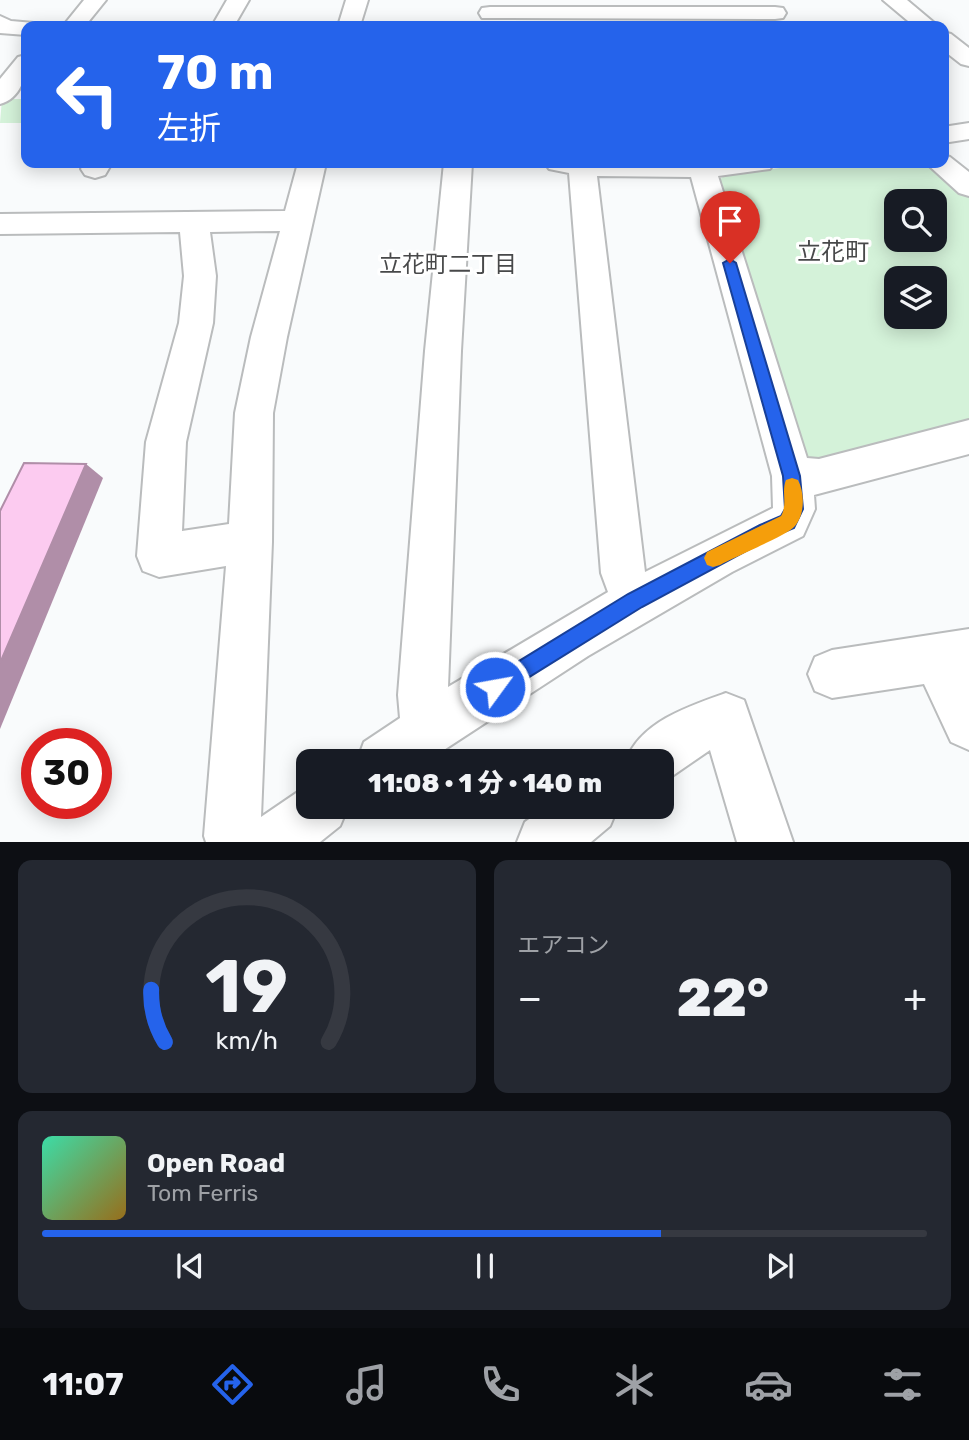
<!DOCTYPE html>
<html lang="ja">
<head>
<meta charset="utf-8">
<style>
	body { margin:0; font-family:Rubik,"Noto Sans JP",sans-serif; background:#242831; color:#f1f3f6; height:100vh; display:flex; flex-direction:column; font-size:26px; white-space:nowrap }
	* { box-sizing:border-box; margin:0 }
	p { font-size:23px; color:#9ea1a6 }
	.icon { flex:none; width:38px; height:38px; fill:none; stroke:currentColor; stroke-width:2; stroke-linecap:round; stroke-linejoin:round }
	.map { position:relative; height:842px; overflow:hidden }
	.panel { display:flex; flex-direction:column; gap:18px; padding:18px; background:#0d0f14; flex:1 }
	.panel>* { flex:none }
	.banner { position:absolute; left:21px; top:21px; width:928px; height:147px; border-radius:14px; box-shadow:0 4px 18px #0003; background:#2563eb; color:#fff; overflow:hidden }
	.tools { position:absolute; left:884px; top:189px; display:grid; gap:14px }
	.tools a { display:grid; place-items:center; width:63px; height:63px; border-radius:14px; background:#171b24; box-shadow:0 4px 18px #0003; font-size:35px }
	.speed { position:absolute; left:21px; top:728px; display:flex; gap:14px; font-size:35px; font-weight:700; text-align:center }
	.speed>* { display:grid; place-content:center; width:91px; height:91px; border-radius:50%; background:#171b24; box-shadow:0 4px 18px #0003; line-height:1 }
	.speed .limit { border:10px solid #d22; background:#fff; color:#111 }
	.pin { position:absolute; display:grid; place-items:center; width:60px; height:60px; color:#fff; margin:-72px -30px; border-radius:50% 50% 50% 0; rotate:-45deg; box-shadow:0 0 7px #0007 }
	.pin .icon { rotate:45deg }
	.me { position:absolute; width:77px; margin:-38px; rotate:58deg; stroke-linejoin:round; filter:drop-shadow(0 0 5px #0008) }
	.turn { display:flex; align-items:center; gap:24px; height:147px; padding:0 21px; font-size:32px }
	.turn .icon { width:91px; height:91px; stroke-width:2.5 }
	.turn b { display:block; font-size:49px; line-height:60px }
	.big { font-size:52px; font-weight:800; line-height:1.1 }
	.panel .tile { flex:1; display:flex; flex-direction:column; justify-content:center; gap:10px; min-width:0; padding:0 24px; border-radius:14px; background:#242831 }
	.panel .dial { align-items:center; gap:0 }
	.dial svg { height:182px; overflow:visible; fill:none; stroke:#363941; stroke-width:7; stroke-linecap:round; text-anchor:middle }
	.dial text { fill:#f1f3f6; stroke:none }
	.song { display:flex; align-items:center; gap:21px }
	.cover { width:84px; height:84px; border-radius:10px; background:linear-gradient(135deg,hsl(160 70% 55%),hsl(40 70% 35%)) }
	.played { height:7px; border-radius:4px; background:linear-gradient(90deg,#2563eb 70%,#363941 70%) }
	.keys { display:flex; justify-content:space-around; direction:ltr }
	.heat { display:flex; justify-content:space-between; align-items:center; font-size:38px; direction:ltr }
	.panel .tiles { flex:1; display:grid; gap:18px; grid-template-columns:1fr 1fr }
	.tile:last-child { grid-column:span 2 }
	.trip { position:absolute; left:296px; top:749px; width:378px; height:70px; border-radius:14px; background:#171b24; box-shadow:0 4px 18px #0003; font-weight:800; line-height:70px; text-align:center }
	.tabs { display:flex; height:112px; justify-content:space-around; align-items:center; background:#090b0e; color:#9ea1a6 }
	.tabs .icon { width:49px; height:49px }
	.tabs .current { color:#2563eb }
	.tabs b { font-size:32px; color:#f1f3f6 }
	.map>svg:first-child { display:block }
	.green { fill:#d4f2d9; fill-rule:evenodd }
	.lines { fill:none; stroke-linecap:round; stroke-linejoin:round }
	.minor-casing { stroke:#babcbd; stroke-width:4 }
	.minor { fill:#fff; fill-rule:evenodd }
	.shaded-wall { fill:#b08ea8 }
	.building { fill:#fccbf0; stroke:#b08ea8; stroke-width:2 }
	.route { fill:#2563eb; stroke:#184099; stroke-width:2 }
	.slow { fill:#f59e0b }
	.labels { text-anchor:middle; dominant-baseline:central; stroke-width:6; stroke-linejoin:round; paint-order:stroke }
	.neighbourhood-label { font-size:23px; fill:#48494a; stroke:#fff }
	.quarter-label { font-size:24px; fill:#48494a; stroke:#fff }
</style>
</head>
<body>
<div class="map">
<svg width="969" height="842" viewBox="0 0 969 842">
	<rect width="100%" height="100%" fill="#f9fbfc"/>
	<!-- green -->
	<path class="green" d="M2,99H26V123H0Z
		M815,163H931L969,195V424L816,463L802,454L718,181L724,176ZM896,201H934V240H896ZM896,278H934V317H896Z"/>
	<g class="lines">
		<defs>
			<path id="minor" d="M84,0H106L85,26H63Z
				M227,0H249L234,26H212Z
				M346,0H368L360,26H338Z
				M883,0H907L938,26H914Z
				M490,7H775L783,8L786,13L783,18L775,19L482,18L479,13L482,8Z
				M0,16L11,21L34,23L36,26H26V35L0,33Z
				M943,32L951,34L969,48V66L961,64L943,50Z
				M26,55C27,74 22,98 0,104V79L18,57Z
				M969,123V139L943,143V127Z
				M943,155L950,157L969,172V196L959,193L926,163H943Z
				M84,163H112L105,175L95,178L85,175L81,169Z
				M298,163H326L287,337L273,413L272,542L261,817L308,785V807H348L340,826L320,842H206L204,836L226,566L159,577L143,571L137,556L146,442L179,323L184,276L180,232L0,234V214L285,211ZM280,231L251,337L235,413L229,524L182,531L186,442L213,323L216,276L210,232Z
				M444,163H472L461,351L448,687L608,592L601,573L569,173L549,169L545,163H774L770,169L718,176L807,458L819,459L969,420V454L814,495L815,509L803,536L732,572L588,656L427,761H357L364,742L400,718L398,695L425,351ZM597,176L691,177L772,476L773,508L645,572Z
				M969,629V750L951,742L924,684L832,698L815,691L808,674L815,657L832,650Z
				M726,693L744,700L793,842H737L710,750L662,783V761H626C640,722 689,706 726,693Z
				M546,807H618L610,826L591,842H517L525,822Z"/>
		</defs>
		<!-- minor casing -->
		<use href="#minor" class="minor-casing"/>
		<!-- minor -->
		<use href="#minor" class="minor"/>
	</g>
	<!-- shaded-wall -->
	<path class="shaded-wall" d="M86,464L103,478L0,729V663Z"/>
	<!-- building -->
	<path class="building" d="M24,463L86,464L0,663V511Z"/>
	<!-- route -->
	<path class="route" d="M730,259L736,263L800,476L803,509L794,528L772,537L642,607L502,694L495,697L488,694L485,687L488,680L628,594L760,525L781,516L785,509L783,476L723,263Z"/>
	<!-- slow -->
	<path class="slow" d="M792,478L798,480C805,493 805,516 794,527C787,535 733,558 720,565L713,567L707,565L704,558L707,552L781,516C788,504 781,492 786,480Z"/>
	<g class="labels">
		<!-- neighbourhood labels -->
		<g class="neighbourhood-label">
			<text x="448" y="264">立花町二丁目</text>
		</g>
		<!-- quarter labels -->
		<g class="quarter-label">
			<text x="833" y="252">立花町</text>
		</g>
	</g>
</svg>
<div class="tools">
<a><svg class="icon" aria-label="search" viewBox="0 0 24 24"><circle cx="10" cy="10" r="6"/><path d="M15 15l6 6"/></svg></a>
<a><svg class="icon" aria-label="layers" viewBox="0 0 24 24"><path d="M12 4l9 5-9 5-9-5zM3 14l9 5 9-5"/></svg></a>
</div>
<div class="speed"><div class="limit">30</div></div>
<div class="pin" style="left:730px;top:263px;background:#d93025"><svg class="icon" aria-label="arrive" viewBox="0 0 24 24"><path d="M6 21V4h12l-3 4 3 4H6"/></svg></div>
<svg class="me" style="left:495px;top:687px" viewBox="-20 -20 40 40"><circle r="17" fill="#2563eb" stroke="#fff" stroke-width="3"/><path d="M0-11L8 9 0 5-8 9z" fill="#fff"/></svg>
<div class="trip">11:08 · 1 分 · 140 m</div>
<div class="banner">
<div class="turn"><svg class="icon" aria-label="left" viewBox="0 0 24 24"><path d="M17 20v-9H6M10 6l-5 5 5 5"/></svg><div><b>70 m</b>左折</div></div>
</div>
</div>
<section class="panel">
<div class="tiles">
<div class="tile dial"><svg viewBox="0 0 100 80">
<path d="M14 69A42 42 0 1 1 86 69"/>
<path d="M14 69A42 42 0 0 1 8 46" stroke="#2563eb"/>
<text x="50" y="56" font-size="32" font-weight="700">19</text>
<text x="50" y="72" font-size="11">km/h</text>
</svg></div>
<div class="tile"><p>エアコン</p>
<div class="heat"><a>−</a><b class="big">22°</b><a>+</a></div>
</div>
<div class="tile">
<div class="song"><i class="cover"></i><div><b>Open Road</b><p>Tom Ferris</p></div></div>
<div class="played"></div>
<div class="keys"><svg class="icon" aria-label="previous" viewBox="0 0 24 24"><path d="M18 5L8 12l10 7zM5 5v14"/></svg><svg class="icon" aria-label="pause" viewBox="0 0 24 24"><path d="M8 5v14M16 5v14"/></svg><svg class="icon" aria-label="next" viewBox="0 0 24 24"><path d="M6 5l10 7-10 7zM19 5v14"/></svg></div>
</div>
</div>
</section>
<nav class="tabs">
<b>11:07</b>
<svg class="icon current" aria-label="directions" viewBox="0 0 24 24"><path d="M12 3l9 9-9 9-9-9zM9 14v-3h6M13 9l2 2-2 2"/></svg>
<svg class="icon" aria-label="music" viewBox="0 0 24 24"><path d="M9 18V5l10-2v13"/><circle cx="6" cy="18" r="3"/><circle cx="16" cy="16" r="3"/></svg>
<svg class="icon" aria-label="phone" viewBox="0 0 24 24"><path d="M5 4h4l2 5-3 2q2 4 5 5l2-3 5 2v4C11 20 4 13 5 4z"/></svg>
<svg class="icon" aria-label="climate" viewBox="0 0 24 24"><path d="M12 3v18M4 7l16 10M4 17L20 7"/></svg>
<svg class="icon" aria-label="car" viewBox="0 0 24 24"><path d="M5 17H2v-5l4-1 3-4h7l3 4 3 1v5h-3M9 17h6M6 11h13"/><circle cx="7" cy="17" r="2"/><circle cx="17" cy="17" r="2"/></svg>
<svg class="icon" aria-label="filters" viewBox="0 0 24 24"><path d="M4 7h16M4 17h16"/><circle cx="9" cy="7" r="2"/><circle cx="15" cy="17" r="2"/></svg>
</nav>
</body>
</html>
